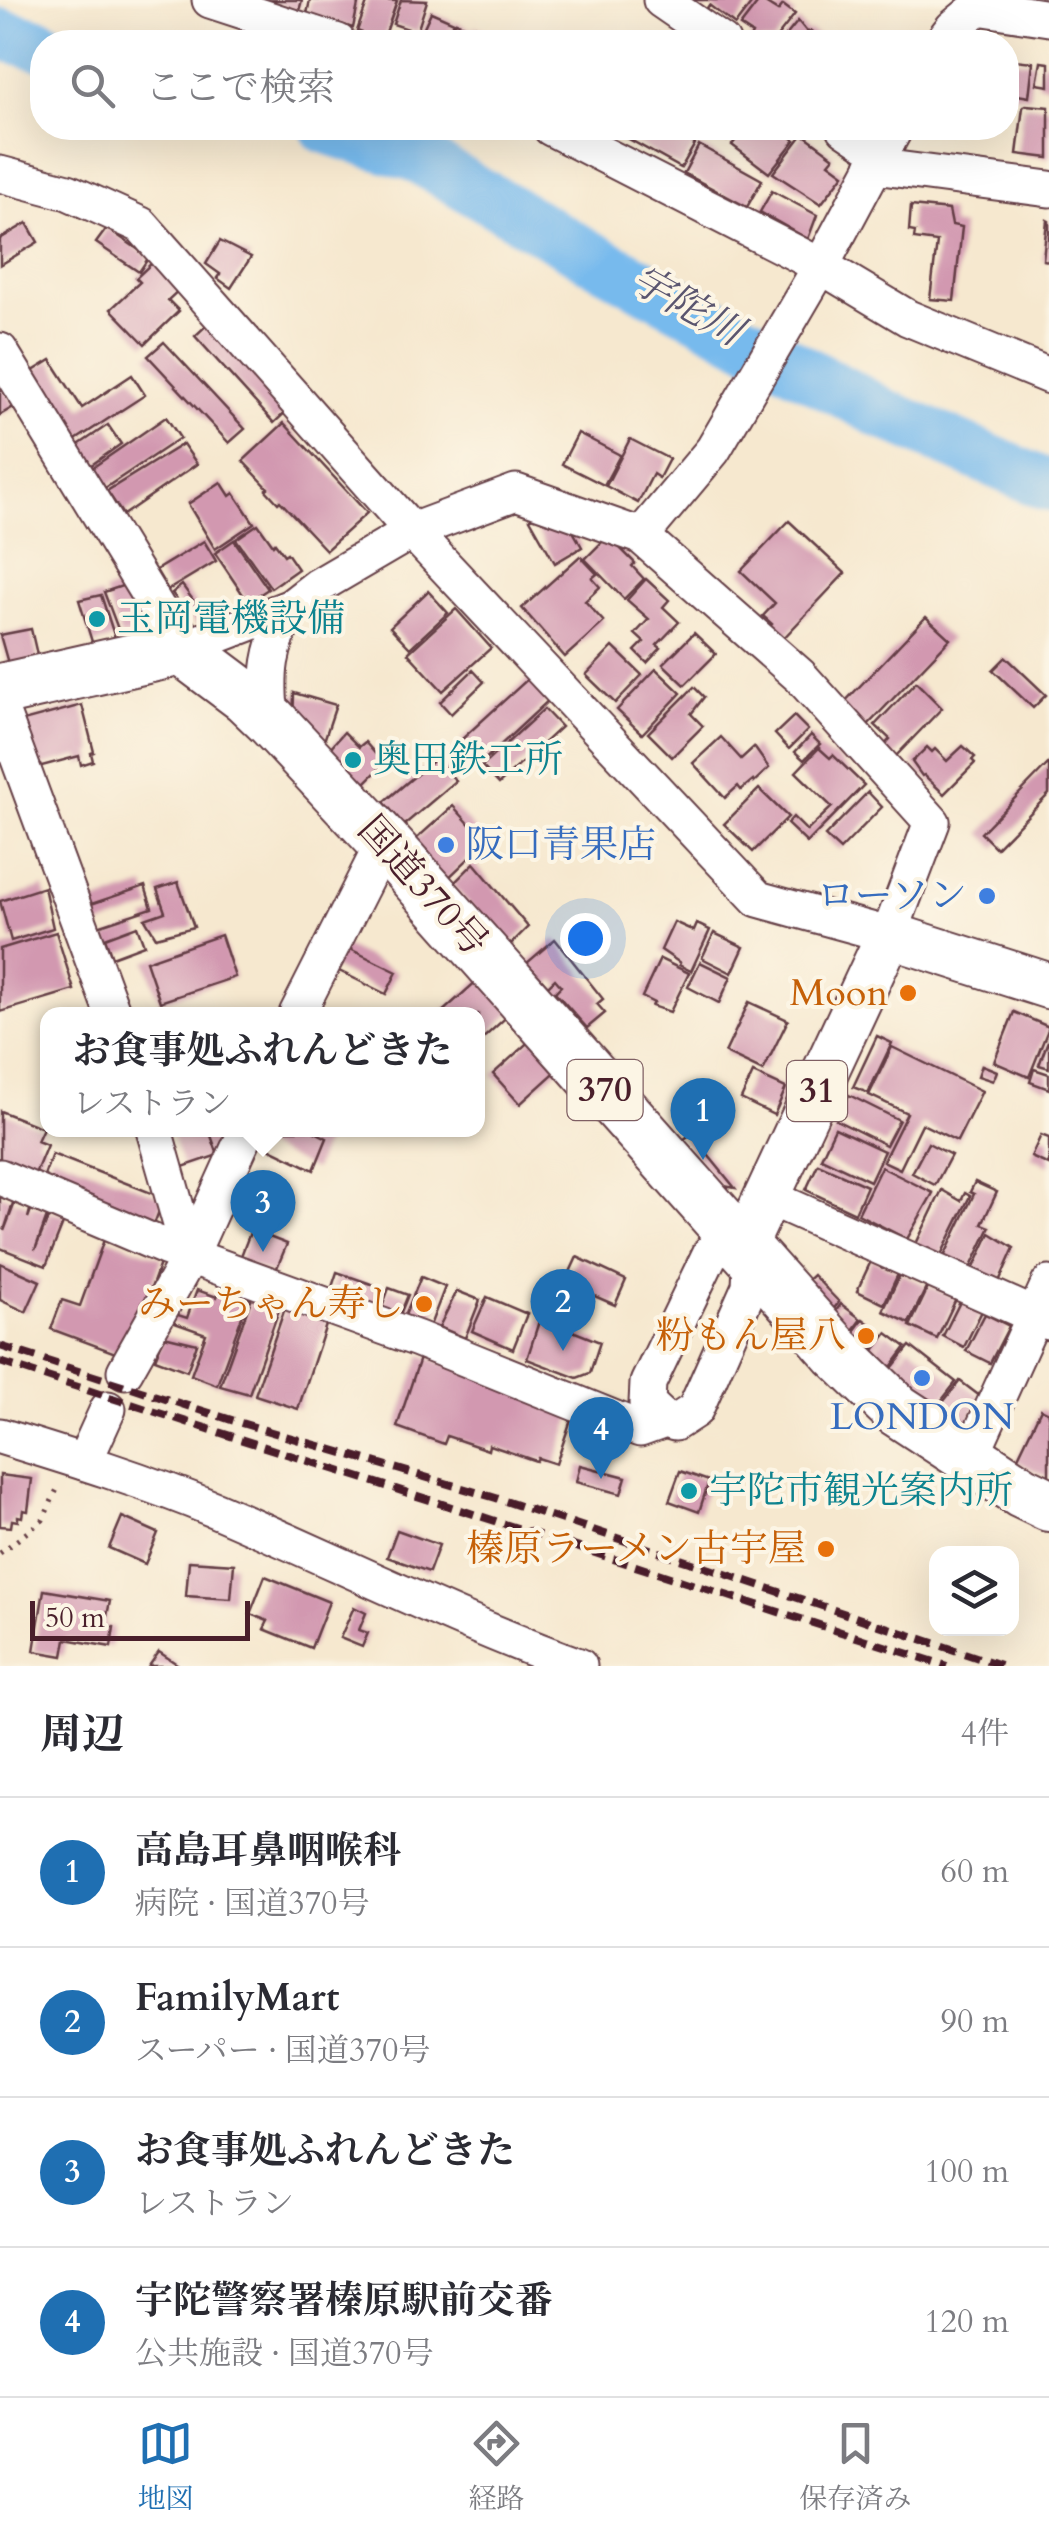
<!DOCTYPE html>
<html lang="ja">
<meta charset="utf-8">
<style>
:root{--surface:#fff;--page:#f2f2f3;--text:#2b2b33;--muted:#7c7c81;--line:#e1e1e2;--accent:#1f6fb2}
body{margin:0;font-family:Cardo,"Noto Serif JP",serif;background:var(--page);color:var(--text)}
.controls{position:absolute;right:30px;bottom:30px;display:grid;overflow:hidden;border-radius:20px;box-shadow:0 10px 40px #0002}
.controls button{width:90px;height:90px;display:grid;place-items:center;padding:0;border:0;border-bottom:2px solid var(--line);background:var(--surface);color:var(--text);font:50px sans-serif}
.scale{position:absolute;left:30px;bottom:25px;width:220px;box-sizing:border-box;padding-left:10px;border:5px solid #4a1f2b;border-top:0;font-size:28px;line-height:35px;white-space:nowrap;color:#4a1f2b;-webkit-text-stroke:8px #fcf5e5;paint-order:stroke}
.you{position:absolute;left:585px;top:938px;width:35px;height:35px;margin:-25px;border:8px solid #fff;border-radius:50%;background:#1a73e8;box-shadow:0 0 0 15px #1a73e833}
.badge{display:grid;place-items:center;width:65px;height:65px;border-radius:50%;background:var(--accent);color:#fff;font-size:32px;font-weight:700}
.pin{position:absolute;translate:-50% -82px;filter:drop-shadow(0 2px 5px #0008)}
.pin::after{content:'';position:absolute;top:52px;width:35px;height:30px;background:inherit;clip-path:polygon(0 0,100% 0,50% 100%)}
.popup{position:absolute;left:40px;top:1007px;width:445px;height:130px;box-sizing:border-box;display:grid;place-content:center;border-radius:20px;background:var(--surface);filter:drop-shadow(0 2px 8px #0005);font-size:32px;white-space:nowrap;color:var(--muted)}
.popup b{font-size:38px;color:var(--text)}
.popup::after{content:'';position:absolute;left:50%;top:100%;margin-left:-20px;border:20px solid transparent;border-top-color:var(--surface)}
.list{margin:0;padding:0;list-style:none}
h2{display:flex;justify-content:space-between;align-items:center;height:130px;margin:0;padding:0 40px;font-size:42px}
h2 small{font-size:32px;font-weight:400;color:var(--muted)}
.list li{display:grid;grid-template-columns:65px 1fr auto;gap:30px;align-items:center;box-sizing:border-box;height:150px;padding:0 40px;border-top:2px solid var(--line)}
.list b{display:block;font-size:38px;white-space:nowrap}
.list p{margin:0;font-size:32px;white-space:nowrap;color:var(--muted)}
.list em{font-size:32px;font-style:normal;color:var(--muted)}
.icon{flex:none;width:55px;height:55px;fill:none;stroke:currentColor;stroke-width:2;stroke-linecap:round;stroke-linejoin:round}
.map{position:relative;flex:none;width:1049px;height:1666px;overflow:hidden}
.search{position:absolute;background:var(--surface);box-shadow:0 10px 40px #0002;left:30px;right:30px;top:30px;height:110px;display:flex;align-items:center;gap:25px;box-sizing:border-box;padding:0 35px;border-radius:40px;color:var(--muted);font-size:38px}
.sheet{height:730px;background:var(--surface)}
nav{display:flex;justify-content:space-around;align-items:center;box-sizing:border-box;height:140px;border-top:2px solid var(--line);background:var(--surface);font-size:28px;color:var(--muted)}
nav a{display:grid;justify-items:center;gap:5px}
nav .on{color:var(--accent)}
.map>svg:first-child{display:block}
.lines{fill:none;stroke-linecap:round;stroke-linejoin:round}
.river{stroke:#77baed;stroke-width:52}
.building{fill:#d298b0}
.minor-casing{stroke:#643d44;stroke-width:39}
.major-casing{stroke:#643d44;stroke-width:49}
.highway-casing{stroke:#643d44;stroke-width:56}
.path{stroke:#643d44;stroke-width:5;stroke-dasharray:2.5 8;stroke-linecap:butt}
.minor{stroke:#fff;stroke-width:35}
.major{stroke:#fff;stroke-width:45}
.highway{stroke:#fff;stroke-width:52}
.rail{stroke:#4a1f2b;stroke-width:8;stroke-dasharray:15 8;stroke-linecap:butt}
.culture-dot{fill:#0f9aa8;stroke:#fcf5e5;stroke-width:4}
.shop-dot{fill:#3f7fe0;stroke:#fcf5e5;stroke-width:4}
.food-dot{fill:#e8710a;stroke:#fcf5e5;stroke-width:4}
.labels{text-anchor:middle;dominant-baseline:central;stroke-width:8;stroke-linejoin:round;paint-order:stroke}
.shield{fill:#fcf5e5;stroke:#7f5f63;stroke-width:2.5}
.shield-label{font-size:35px;font-weight:bold;fill:#4a1f2b}
.culture-label{font-size:38px;fill:#0d838f;stroke:#fcf5e5;text-anchor:start}
.shop-label{font-size:38px;fill:#366cbe;stroke:#fcf5e5;text-anchor:start}
.street-label{font-size:38px;fill:#4a1f2b;stroke:#fcf5e5}
.food-label{font-size:38px;fill:#c56008;stroke:#fcf5e5;text-anchor:end}
.water-label{font-size:40px;font-style:italic;fill:#5a556f;stroke:#fcf5e5}
</style>
<div class="map">
<svg width="1049" height="1666" viewBox="0 0 1049 1666">
<rect width="100%" height="100%" fill="#fcf5e5"/>
<filter id="ink" filterUnits="userSpaceOnUse"><feTurbulence type="fractalNoise" baseFrequency=".01" numOctaves="2"/><feDisplacementMap in="SourceGraphic" scale="20" xChannelSelector="R" yChannelSelector="G"/><feConvolveMatrix kernelMatrix="1 2 1 2 8 2 1 2 1" color-interpolation-filters="sRGB"/></filter>
<filter id="wash" filterUnits="userSpaceOnUse"><feTurbulence type="fractalNoise" baseFrequency=".0048" numOctaves="4" result="noise"/><feDisplacementMap in="SourceGraphic" scale="40" xChannelSelector="R" yChannelSelector="G"/><feGaussianBlur stdDeviation="2.25" result="paint"/><feColorMatrix in="noise" values="0 0 0 0 0 0 0 0 0 0 0 0 0 0 0 0 0 1.4 0 .05"/><feComposite in="paint" operator="in"/></filter>
<g filter="url(#wash)">
<rect width="100%" height="100%" fill="#f6e8cf"/>
<g class="lines">
<g class="river">
<polyline points="0,34 42,45"/>
<polyline points="326,128 415,156 588,255 882,413 1049,486"/>
</g>
</g>
<g id="blocks">
<g class="building">
<polygon points="266,0 302,0 299,11"/>
<polygon points="310,0 359,0 353,28 307,14"/>
<polygon points="368,0 397,1 383,41 357,31"/>
<polygon points="401,0 427,1 417,32 393,24"/>
<polygon points="691,0 754,0 735,25 709,5 705,11"/>
<polygon points="760,0 778,11 783,5 795,14 773,42 756,42 750,38 752,34 740,26"/>
<polygon points="431,12 454,22 444,42 417,42"/>
<polygon points="798,21 807,32 811,31 827,42 781,42"/>
<polygon points="456,22 473,30 475,26 510,42 446,42"/>
<polygon points="1006,59 1033,62 1029,97 1006,93"/>
<polygon points="1041,62 1049,63 1049,86 1037,84"/>
<polygon points="1026,105 1049,107 1049,158 1017,154 1023,107"/>
<polygon points="609,128 666,128 695,144 681,168"/>
<polygon points="708,128 740,128 727,141"/>
<polygon points="745,128 778,128 795,140 769,173 732,145"/>
<polygon points="803,134 834,157 829,163 844,174 821,204 773,173"/>
<polygon points="699,145 762,180 747,207 684,173"/>
<polygon points="772,191 817,215 808,239 760,212"/>
<polygon points="911,206 949,210 952,225 962,227 954,301 930,299 937,242 914,239 915,232 909,231"/>
<polygon points="1047,220 1049,221 1049,261 1043,260"/>
<polygon points="27,223 38,242 0,265 0,239"/>
<polygon points="107,228 149,257 139,272 96,243"/>
<polygon points="220,241 251,257 231,288 217,278 220,274 206,264"/>
<polygon points="155,260 181,288 168,300 179,311 145,344 111,309 140,282 136,278"/>
<polygon points="210,322 289,409 274,423 195,336"/>
<polygon points="164,342 245,429 229,443 148,356"/>
<polygon points="51,360 82,408 132,375 145,395 74,441 30,373"/>
<polygon points="0,383 15,406 0,415"/>
<polygon points="166,417 180,438 105,488 92,468"/>
<polygon points="284,423 367,513 326,550 280,501 278,503 266,490 268,488 243,461"/>
<polygon points="108,425 121,444 90,466 77,446"/>
<polygon points="578,433 620,455 604,485 562,464"/>
<polygon points="630,439 669,459 659,478 653,474 638,503 606,486"/>
<polygon points="183,444 197,464 123,515 107,491"/>
<polygon points="221,482 230,496 234,493 254,523 215,549 188,504"/>
<polygon points="547,509 562,512 582,547 555,563 530,519"/>
<polygon points="789,521 845,573 778,644 765,631 772,624 763,616 775,603 741,571"/>
<polygon points="258,524 273,545 275,543 284,555 287,553 298,569 271,588 236,539"/>
<polygon points="608,536 635,563 632,566 644,579 624,599 585,559"/>
<polygon points="234,540 268,589 248,602 215,553"/>
<polygon points="204,541 216,561 168,590 156,570"/>
<polygon points="580,556 597,574 592,578 600,587 585,601 604,622 565,657 522,608"/>
<polygon points="646,579 669,600 663,607 679,622 657,645 661,648 647,663 635,651 644,642 635,634 649,619 627,600"/>
<polygon points="128,584 152,628 121,637 104,592"/>
<polygon points="182,585 209,622 199,629 172,593"/>
<polygon points="428,591 448,613 410,648 390,627"/>
<polygon points="101,595 115,638 93,645 79,600"/>
<polygon points="456,609 491,648 443,691 408,653"/>
<polygon points="926,617 950,639 863,730 839,708"/>
<polygon points="31,629 38,659 9,667 0,635"/>
<polygon points="694,633 716,654 685,685 663,664"/>
<polygon points="613,647 642,675 615,703 586,675"/>
<polygon points="1006,657 1046,695 1033,708 993,670"/>
<polygon points="656,669 681,693 642,734 617,710"/>
<polygon points="473,670 484,682 451,714 440,702"/>
<polygon points="531,676 551,698 479,765 461,740"/>
<polygon points="916,682 942,708 893,759 882,748 890,739 875,725"/>
<polygon points="694,687 704,697 691,714 703,726 672,757 648,733"/>
<polygon points="294,693 336,705 319,756 293,729"/>
<polygon points="82,705 94,752 91,753 93,761 81,765 79,756 38,767 23,721"/>
<polygon points="544,709 561,727 499,784 482,766"/>
<polygon points="794,716 808,730 789,749 775,734"/>
<polygon points="344,732 359,747 365,742 384,764 356,792 322,757"/>
<polygon points="811,735 820,744 804,760 795,752"/>
<polygon points="721,737 741,759 754,747 769,768 754,782 753,780 741,790 738,786 725,798 693,763"/>
<polygon points="963,746 975,757 972,760 975,763 944,794 924,775 922,776 912,762 927,747 932,752 935,749 947,761"/>
<polygon points="819,748 830,758 833,755 864,785 807,843 787,824 793,817 807,831 832,807 796,772"/>
<polygon points="436,758 456,781 404,825 384,802"/>
<polygon points="1049,763 1049,794 996,848 981,833"/>
<polygon points="759,789 788,817 753,852 724,824"/>
<polygon points="868,792 882,807 840,850 825,836"/>
<polygon points="453,806 486,842 440,886 406,848"/>
<polygon points="474,863 528,927 508,947 452,885"/>
<polygon points="178,882 194,927 156,937 145,919 165,912 157,889"/>
<polygon points="145,886 152,908 92,928 85,906"/>
<polygon points="44,887 53,928 11,941 0,901"/>
<polygon points="674,922 694,931 697,924 710,930 691,971 679,965 680,963 661,950"/>
<polygon points="137,926 144,945 112,957 105,938"/>
<polygon points="56,932 74,990 0,1012 0,949"/>
<polygon points="714,933 744,947 732,973 702,958"/>
<polygon points="221,935 235,977 160,1002 146,961"/>
<polygon points="555,939 603,999 597,1004 605,1013 587,1028 555,992 561,986 555,979 548,986 527,963"/>
<polygon points="342,945 397,972 386,994 331,967"/>
<polygon points="660,959 689,973 670,1012 652,1006 654,1003 642,997"/>
<polygon points="700,962 731,977 719,1003 688,987"/>
<polygon points="480,978 512,1012 478,1043 478,1014 440,1014"/>
<polygon points="749,1002 788,1020 763,1071 725,1053"/>
<polygon points="1014,1012 1049,1027 1029,1077 994,1062"/>
<polygon points="535,1036 562,1066 520,1104 493,1074"/>
<polygon points="877,1036 892,1043 868,1093 853,1087"/>
<polygon points="1049,1038 1049,1068 1039,1065"/>
<polygon points="892,1047 982,1091 957,1141 922,1124 900,1169 883,1161 907,1113 869,1095"/>
<polygon points="982,1065 997,1071 993,1081 978,1076"/>
<polygon points="1034,1069 1049,1074 1049,1089 1030,1082"/>
<polygon points="753,1073 786,1088 774,1115 741,1099"/>
<polygon points="849,1095 899,1120 886,1145 836,1120"/>
<polygon points="0,1111 43,1128 37,1141 47,1145 30,1186 0,1173"/>
<polygon points="835,1128 884,1151 870,1181 821,1158"/>
<polygon points="170,1130 209,1130 218,1155 183,1167"/>
<polygon points="264,1130 311,1130 327,1138 314,1170 258,1143"/>
<polygon points="691,1134 735,1188 719,1185 683,1140"/>
<polygon points="1041,1135 1049,1138 1049,1165 1031,1157"/>
<polygon points="928,1143 951,1155 935,1185 912,1173"/>
<polygon points="52,1154 164,1198 153,1227 41,1184"/>
<polygon points="818,1164 867,1186 855,1213 806,1190"/>
<polygon points="881,1167 933,1193 907,1239 858,1214"/>
<polygon points="975,1182 997,1192 982,1224 990,1227 969,1271 943,1259 974,1194 970,1192"/>
<polygon points="942,1190 961,1201 965,1193 970,1196 940,1257 915,1246"/>
<polygon points="0,1194 14,1200 4,1231 16,1200 31,1206 28,1218 33,1205 49,1211 35,1250 51,1211 66,1216 46,1266 0,1248"/>
<polygon points="251,1230 287,1244 274,1275 239,1261"/>
<polygon points="990,1233 1014,1248 998,1284 972,1272"/>
<polygon points="105,1237 162,1258 126,1357 51,1329 62,1300 80,1306"/>
<polygon points="577,1257 626,1280 615,1305 565,1283"/>
<polygon points="872,1259 899,1272 884,1304 857,1291"/>
<polygon points="0,1263 40,1281 26,1312 0,1300"/>
<polygon points="337,1272 383,1288 376,1309 330,1293"/>
<polygon points="901,1273 927,1286 909,1323 883,1311"/>
<polygon points="813,1275 839,1302 828,1316 801,1286"/>
<polygon points="421,1277 445,1287 428,1331 403,1320"/>
<polygon points="223,1282 251,1292 217,1385 191,1375 206,1334 169,1321 172,1313 187,1318 197,1290 217,1297"/>
<polygon points="929,1286 956,1299 937,1339 910,1326"/>
<polygon points="389,1288 408,1295 399,1317 381,1310"/>
<polygon points="457,1291 480,1300 465,1338 439,1327"/>
<polygon points="253,1294 281,1304 249,1394 220,1386"/>
<polygon points="487,1297 527,1314 513,1349 472,1331"/>
<polygon points="961,1300 982,1311 964,1347 943,1336"/>
<polygon points="841,1304 861,1319 850,1334 830,1319"/>
<polygon points="286,1305 328,1319 298,1409 255,1395"/>
<polygon points="985,1314 1009,1326 990,1363 966,1351"/>
<polygon points="540,1318 600,1342 590,1373 577,1378 527,1359"/>
<polygon points="863,1319 884,1335 870,1353 849,1338"/>
<polygon points="887,1333 906,1347 888,1371 869,1357"/>
<polygon points="164,1336 197,1344 187,1371 155,1359"/>
<polygon points="910,1346 956,1382 934,1410 888,1373"/>
<polygon points="421,1355 575,1408 556,1464 538,1458 536,1461 489,1445 488,1450 447,1436 444,1444 397,1427"/>
<polygon points="960,1381 981,1397 967,1427 936,1411"/>
<polygon points="1041,1409 1049,1413 1049,1477 1016,1461"/>
<polygon points="580,1465 626,1477 621,1494 576,1482"/>
<polygon points="680,1471 709,1481 699,1512 669,1501"/>
<polygon points="0,1475 32,1479 28,1511 23,1510 22,1517 18,1516 18,1521 12,1520 11,1527 0,1526"/>
<polygon points="122,1517 158,1533 145,1564 109,1548"/>
<polygon points="397,1530 439,1545 429,1572 387,1557"/>
<polygon points="189,1561 234,1564 231,1599 186,1596"/>
<polygon points="265,1576 329,1602 311,1648 264,1629 268,1621 250,1614"/>
<polygon points="44,1590 110,1601 105,1626 114,1627 111,1647 66,1639 63,1656 34,1651"/>
<polygon points="354,1607 366,1613 359,1630 368,1633 362,1647 340,1638"/>
<polygon points="159,1652 180,1666 149,1666"/>
</g>
</g>
</g>
<g filter="url(#ink)">
<use href="#blocks" fill-opacity="0" stroke="#643d44" stroke-width="2.5"/>
<g class="lines">
<g class="minor-casing">
<g id="minor">
<polyline points="210,0 338,42"/>
<polyline points="661,0 722,42"/>
<polyline points="978,7 1049,18"/>
<polyline points="942,42 953,28 987,0"/>
<polyline points="551,128 821,266 908,318 1049,376"/>
<polyline points="845,128 882,153"/>
<polyline points="874,166 1049,189"/>
<polyline points="0,174 68,192 141,225 412,531 758,899 889,935 932,822 800,676 641,536 516,492 412,531 318,586 291,607 182,649 0,351"/>
<polyline points="641,536 713,450 821,266 895,128"/>
<polyline points="0,708 113,1014"/>
<path d="M271,721C266,673 268,649 291,607"/>
<polyline points="297,1014 384,842"/>
<polyline points="154,1130 190,1256"/>
<polyline points="0,1177 165,1247 418,1339 640,1429 665,1420 675,1423 695,1410 750,1286 751,1264 744,1246 725,1246 711,1252 648,1383 647,1403 665,1420"/>
<polyline points="768,1197 1049,1322"/>
<polyline points="125,1371 190,1256 247,1130"/>
<path d="M0,1436C72,1458 146,1481 216,1510C337,1562 455,1621 579,1666"/>
<polyline points="970,1458 1049,1284"/>
<polyline points="84,1462 108,1409"/>
</g>
</g>
<g class="major-casing">
<polyline id="major" points="744,1246 889,935 1049,986"/>
</g>
<g class="highway-casing">
<polyline id="highway" points="0,690 182,649 246,697 271,721 384,842 837,1352 897,1410 1022,1492 1049,1505"/>
</g>
<polyline class="path" points="0,1553 43,1520 58,1487"/>
<use href="#minor" class="minor"/>
<use href="#major" class="major"/>
<use href="#highway" class="highway"/>
<g class="rail">
<polyline points="0,1346 241,1423 496,1498 1003,1666"/>
<polyline points="0,1362 947,1666"/>
</g>
</g>
</g>
<g class="culture-dot">
<circle cx="97" cy="619" r="10"/>
<circle cx="353" cy="760" r="10"/>
<circle cx="689" cy="1491" r="10"/>
</g>
<g class="shop-dot">
<circle cx="446" cy="845" r="10"/>
<circle cx="987" cy="896" r="10"/>
<circle cx="922" cy="1378" r="10"/>
</g>
<g class="food-dot">
<circle cx="908" cy="993" r="10"/>
<circle cx="424" cy="1304" r="10"/>
<circle cx="866" cy="1336" r="10"/>
<circle cx="826" cy="1549" r="10"/>
</g>
<g class="labels">
<g class="shield">
<rect x="567.5" y="1060" width="75" height="60" rx="8"/>
<rect x="787" y="1061" width="60" height="60" rx="8"/>
</g>
<g class="shield-label">
<text x="605" y="1090">370</text>
<text x="817" y="1091">31</text>
</g>
<g class="culture-label">
<text x="117" y="619">玉岡電機設備</text>
<text x="373" y="760">奥田鉄工所</text>
<text x="709" y="1491">宇陀市観光案内所</text>
</g>
<g class="shop-label">
<text x="466" y="845">阪口青果店</text>
<text x="967" y="896" text-anchor="end">ローソン</text>
<text x="922" y="1417" text-anchor="middle">LONDON</text>
</g>
<g class="street-label">
<text transform="translate(423 886) rotate(48)">国道370号</text>
</g>
<g class="food-label">
<text x="888" y="993">Moon</text>
<text x="404" y="1304">みーちゃん寿し</text>
<text x="846" y="1336">粉もん屋八</text>
<text x="806" y="1549">榛原ラーメン古宇屋</text>
</g>
<g class="water-label">
<text transform="translate(687 306) rotate(29)">宇陀川</text>
</g>
</g>
</svg>
<div class="controls">
<button><svg class="icon" aria-label="layers" viewBox="0 0 24 24"><path d="M12 4l9 5-9 5-9-5zM3 14l9 5 9-5"/></svg></button>
</div>
<div class="scale">50 m</div>
<div class="you"></div>
<div class="pin badge" style="left:703px;top:1160px">1</div>
<div class="pin badge" style="left:563px;top:1351px">2</div>
<div class="pin badge" style="left:263px;top:1252px">3</div>
<div class="popup"><b>お食事処ふれんどきた</b>レストラン</div>
<div class="pin badge" style="left:601px;top:1479px">4</div>
<div class="search"><svg class="icon" aria-label="search" viewBox="0 0 24 24"><circle cx="10" cy="10" r="6"/><path d="M15 15l6 6"/></svg>ここで検索</div>
</div>
<section class="sheet">
<h2>周辺<small>4件</small></h2>
<ul class="list">
<li><span class="badge">1</span><div><b>高島耳鼻咽喉科</b><p>病院 · 国道370号</p></div><em>60 m</em></li>
<li><span class="badge">2</span><div><b>FamilyMart</b><p>スーパー · 国道370号</p></div><em>90 m</em></li>
<li><span class="badge">3</span><div><b>お食事処ふれんどきた</b><p>レストラン</p></div><em>100 m</em></li>
<li><span class="badge">4</span><div><b>宇陀警察署榛原駅前交番</b><p>公共施設 · 国道370号</p></div><em>120 m</em></li>
</ul>
</section>
<nav>
<a class="on"><svg class="icon" aria-label="map" viewBox="0 0 24 24"><path d="M3 6l6-2 6 2 6-2v14l-6 2-6-2-6 2zM9 4v14M15 6v14"/></svg>地図</a>
<a><svg class="icon" aria-label="directions" viewBox="0 0 24 24"><path d="M12 3l9 9-9 9-9-9zM9 14v-3h6M13 9l2 2-2 2"/></svg>経路</a>
<a><svg class="icon" aria-label="saved" viewBox="0 0 24 24"><path d="M7 4h10v16l-5-4-5 4z"/></svg>保存済み</a>
</nav>
